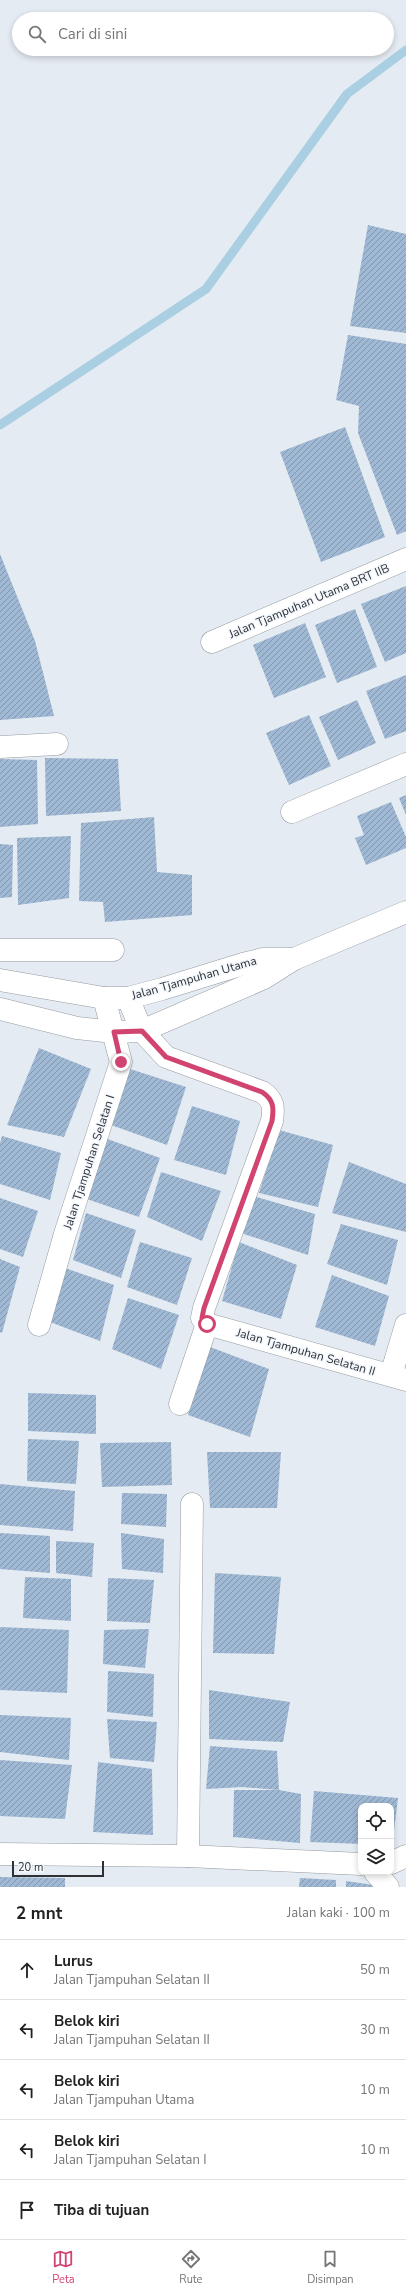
<!DOCTYPE html>
<html lang="id">
<meta charset="utf-8">
<style>
:root{--surface:#fff;--page:#f6f6f6;--text:#222;--muted:#767676;--line:#e0e0e0;--accent:#d24470}
body{margin:0;font-family:"Nunito Sans",sans-serif;background:var(--page);color:var(--text)}
.controls{position:absolute;right:12px;bottom:12px;display:grid;overflow:hidden;border-radius:8px;box-shadow:0 2px 6px #0003}
.controls button{width:36px;height:36px;display:grid;place-items:center;padding:0;border:0;border-bottom:1px solid var(--line);background:var(--surface);color:var(--text);font:20px sans-serif}
.scale{position:absolute;left:12px;bottom:10px;width:92px;box-sizing:border-box;padding-left:4px;border:2px solid #2e3033;border-top:0;font-size:11px;line-height:14px;white-space:nowrap;color:#2e3033;-webkit-text-stroke:3px #f3f8fe;paint-order:stroke}
.stop{position:absolute;width:12px;height:12px;margin:-9px;border:3px solid #d24470;border-radius:50%;background:#fff}
.stop.end{background:#d24470;border-color:#fff;box-shadow:0 1px 4px #0008}
.list{margin:0;padding:0;list-style:none}
h2{display:flex;justify-content:space-between;align-items:center;height:52px;margin:0;padding:0 16px;font-size:17px}
h2 small{font-size:13px;font-weight:400;color:var(--muted)}
.list li{display:grid;grid-template-columns:26px 1fr auto;gap:12px;align-items:center;box-sizing:border-box;height:60px;padding:0 16px;border-top:1px solid var(--line)}
.list b{display:block;font-size:15px;white-space:nowrap}
.list p{margin:0;font-size:13px;white-space:nowrap;color:var(--muted)}
.list em{font-size:13px;font-style:normal;color:var(--muted)}
.icon{flex:none;width:22px;height:22px;fill:none;stroke:currentColor;stroke-width:2;stroke-linecap:round;stroke-linejoin:round}
.map{position:relative;flex:none;width:406px;height:1887px;overflow:hidden}
.search{position:absolute;background:var(--surface);box-shadow:0 2px 6px #0003;left:12px;right:12px;top:12px;height:44px;display:flex;align-items:center;gap:10px;box-sizing:border-box;padding:0 14px;border-radius:22px;color:var(--muted);font-size:15px}
.sheet{height:352px;background:var(--surface)}
nav{display:flex;justify-content:space-around;align-items:center;box-sizing:border-box;height:56px;border-top:1px solid var(--line);background:var(--surface);font-size:11px;color:var(--muted)}
nav a{display:grid;justify-items:center;gap:2px}
nav .on{color:var(--accent)}
.map>svg:first-child{display:block}
.lines{fill:none;stroke-linecap:round;stroke-linejoin:round}
.stream{stroke:#aacfe2;stroke-width:9}
.building{fill:url(#building-hatch)}
.minor-casing{stroke:#959ba1;stroke-width:23}
.minor{stroke:#fff;stroke-width:22}
.route{stroke:#d24470;stroke-width:5}
.labels{text-anchor:middle;dominant-baseline:central;stroke-width:3;stroke-linejoin:round;paint-order:stroke}
.street-label{font-size:12px;fill:#2e3033;stroke:#f3f8fe}
</style>
<div class="map">
<svg width="406" height="1887" viewBox="0 0 406 1887">
<defs>
<pattern id="building-hatch" width="6" height="6" patternUnits="userSpaceOnUse"><rect width="6" height="6" fill="#9fb8d4"/><path d="M-1 1l2-2M0 6l6-6M5 7l2-2" fill="none" stroke="#8296ad"/></pattern>
</defs>
<rect width="100%" height="100%" fill="#e4ebf2"/>
<g class="lines">
<polyline class="stream" points="0,425 206,289 347,94 406,50"/>
</g>
<g class="building">
<polygon points="368,225 406,234 406,333 350,326"/>
<polygon points="348,335 406,344 406,531 397,535 358,433 359,406 336,400"/>
<polygon points="345,427 385,537 321,562 280,452"/>
<polygon points="0,554 35,641 54,716 0,720"/>
<polygon points="406,586 406,653 385,662 361,604"/>
<polygon points="355,609 377,667 337,683 315,625"/>
<polygon points="305,623 326,677 274,698 253,645"/>
<polygon points="406,675 406,731 385,739 366,691"/>
<polygon points="357,700 376,743 338,760 319,717"/>
<polygon points="309,715 331,766 289,785 266,733"/>
<polygon points="45,758 118,759 121,811 46,816"/>
<polygon points="0,759 37,760 38,824 0,827"/>
<polygon points="406,795 406,815 399,798"/>
<polygon points="391,802 406,837 406,848 366,865 355,838 364,835 357,816"/>
<polygon points="154,817 157,872 192,875 192,915 105,922 103,902 79,901 81,823"/>
<polygon points="71,836 69,898 18,905 17,838"/>
<polygon points="0,844 13,845 12,897 0,898"/>
<polygon points="39,1048 91,1069 64,1137 7,1125"/>
<polygon points="127,1068 186,1087 167,1145 111,1125"/>
<polygon points="192,1106 240,1121 226,1175 174,1160"/>
<polygon points="279,1130 333,1145 318,1207 259,1193"/>
<polygon points="2,1136 61,1153 50,1200 0,1184 0,1143"/>
<polygon points="102,1137 160,1158 139,1217 84,1198"/>
<polygon points="349,1162 406,1184 406,1232 332,1213"/>
<polygon points="161,1172 221,1191 202,1241 147,1217"/>
<polygon points="250,1195 315,1214 308,1255 241,1233"/>
<polygon points="0,1198 38,1211 23,1257 0,1249"/>
<polygon points="86,1213 136,1230 121,1278 73,1260"/>
<polygon points="341,1224 398,1240 387,1285 327,1264"/>
<polygon points="140,1242 192,1258 177,1305 127,1287"/>
<polygon points="239,1242 297,1265 281,1319 222,1301"/>
<polygon points="0,1259 20,1267 2,1333 0,1332"/>
<polygon points="65,1268 114,1285 100,1341 50,1322"/>
<polygon points="332,1275 389,1296 375,1346 315,1327"/>
<polygon points="128,1298 179,1315 161,1369 112,1349"/>
<polygon points="210,1347 269,1369 250,1437 188,1415"/>
<polygon points="28,1393 96,1395 96,1434 28,1431"/>
<polygon points="28,1439 79,1441 76,1484 27,1481"/>
<polygon points="171,1442 172,1485 102,1487 100,1443"/>
<polygon points="207,1452 281,1452 277,1508 210,1508"/>
<polygon points="0,1484 75,1491 73,1531 0,1525"/>
<polygon points="122,1493 167,1494 166,1527 121,1524"/>
<polygon points="0,1533 50,1536 50,1573 0,1569"/>
<polygon points="121,1533 164,1539 163,1573 122,1569"/>
<polygon points="56,1541 94,1543 92,1577 56,1573"/>
<polygon points="215,1573 281,1577 274,1654 213,1653"/>
<polygon points="25,1577 71,1579 71,1621 23,1618"/>
<polygon points="108,1578 154,1580 150,1623 107,1621"/>
<polygon points="0,1627 69,1630 67,1693 0,1690"/>
<polygon points="149,1629 145,1668 103,1664 104,1630"/>
<polygon points="108,1671 154,1674 153,1717 107,1712"/>
<polygon points="209,1690 290,1702 283,1742 209,1739"/>
<polygon points="0,1715 71,1718 69,1760 0,1752"/>
<polygon points="107,1719 157,1722 154,1762 110,1758"/>
<polygon points="210,1746 277,1751 279,1790 242,1787 206,1789"/>
<polygon points="0,1760 72,1765 65,1819 0,1816"/>
<polygon points="98,1762 152,1769 153,1835 93,1832"/>
<polygon points="234,1790 279,1790 301,1794 300,1843 233,1837"/>
<polygon points="314,1791 398,1798 392,1846 391,1806 361,1806 361,1844 310,1842"/>
<polygon points="0,1877 65,1878 65,1887 0,1887"/>
<polygon points="300,1878 336,1880 336,1887 299,1887"/>
<polygon points="346,1881 374,1885 377,1887 346,1887"/>
</g>
<g class="lines">
<g class="minor-casing">
<g id="minor">
<polyline points="212,642 406,559"/>
<polyline points="0,747 57,744"/>
<polyline points="292,812 406,764"/>
<polyline points="0,950 113,950"/>
<polyline points="0,980 104,998 128,998 162,989 243,964 263,959 294,959"/>
<path d="M128,998L142,1031L166,1057L262,1092C274,1100 274,1108 272,1121L204,1308L202,1318L207,1324L406,1380"/>
<polyline points="0,1009 77,1028 114,1032 142,1031 264,978 294,959 406,912"/>
<polyline points="39,1325 65,1234 121,1062 104,998"/>
<polyline points="391,1375 406,1325"/>
<polyline points="180,1404 207,1324"/>
<polyline points="0,1854 188,1856 361,1864"/>
<polyline points="188,1856 192,1504"/>
<polyline points="391,1863 406,1856"/>
<polyline points="375,1872 388,1887"/>
</g>
</g>
<use href="#minor" class="minor"/>
</g>
<g class="lines">
<path class="route" d="M121,1062L114,1032L142,1031L166,1057L262,1092C274,1100 274,1108 272,1121L204,1308L202,1318L207,1324"/>
</g>
<g class="labels">
<g class="street-label">
<text transform="translate(309 601) rotate(-23)">Jalan Tjampuhan Utama BRT IIB</text>
<text transform="translate(194 978) rotate(-16)">Jalan Tjampuhan Utama</text>
<text transform="translate(89 1162) rotate(-72)">Jalan Tjampuhan Selatan I</text>
<text transform="translate(306 1352) rotate(16)">Jalan Tjampuhan Selatan II</text>
</g>
</g>
</svg>
<div class="controls">
<button><svg class="icon" aria-label="locate" viewBox="0 0 24 24"><circle cx="12" cy="12" r="6"/><path d="M12 2v4M12 18v4M2 12h4M18 12h4"/></svg></button>
<button><svg class="icon" aria-label="layers" viewBox="0 0 24 24"><path d="M12 4l9 5-9 5-9-5zM3 14l9 5 9-5"/></svg></button>
</div>
<div class="scale">20 m</div>
<div class="stop" style="left:207px;top:1324px"></div>
<div class="stop end" style="left:121px;top:1062px"></div>
<div class="search"><svg class="icon" aria-label="search" viewBox="0 0 24 24"><circle cx="10" cy="10" r="6"/><path d="M15 15l6 6"/></svg>Cari di sini</div>
</div>
<section class="sheet">
<h2>2 mnt<small>Jalan kaki · 100 m</small></h2>
<ul class="list">
<li><svg class="icon" aria-label="ahead" viewBox="0 0 24 24"><path d="M12 20V5M6 11l6-6 6 6"/></svg><div><b>Lurus</b><p>Jalan Tjampuhan Selatan II</p></div><em>50 m</em></li>
<li><svg class="icon" aria-label="left" viewBox="0 0 24 24"><path d="M17 20v-9H6M10 6l-5 5 5 5"/></svg><div><b>Belok kiri</b><p>Jalan Tjampuhan Selatan II</p></div><em>30 m</em></li>
<li><svg class="icon" aria-label="left" viewBox="0 0 24 24"><path d="M17 20v-9H6M10 6l-5 5 5 5"/></svg><div><b>Belok kiri</b><p>Jalan Tjampuhan Utama</p></div><em>10 m</em></li>
<li><svg class="icon" aria-label="left" viewBox="0 0 24 24"><path d="M17 20v-9H6M10 6l-5 5 5 5"/></svg><div><b>Belok kiri</b><p>Jalan Tjampuhan Selatan I</p></div><em>10 m</em></li>
<li><svg class="icon" aria-label="arrive" viewBox="0 0 24 24"><path d="M6 21V4h12l-3 4 3 4H6"/></svg><div><b>Tiba di tujuan</b></div></li>
</ul>
</section>
<nav>
<a class="on"><svg class="icon" aria-label="map" viewBox="0 0 24 24"><path d="M3 6l6-2 6 2 6-2v14l-6 2-6-2-6 2zM9 4v14M15 6v14"/></svg>Peta</a>
<a><svg class="icon" aria-label="directions" viewBox="0 0 24 24"><path d="M12 3l9 9-9 9-9-9zM9 14v-3h6M13 9l2 2-2 2"/></svg>Rute</a>
<a><svg class="icon" aria-label="saved" viewBox="0 0 24 24"><path d="M7 4h10v16l-5-4-5 4z"/></svg>Disimpan</a>
</nav>
